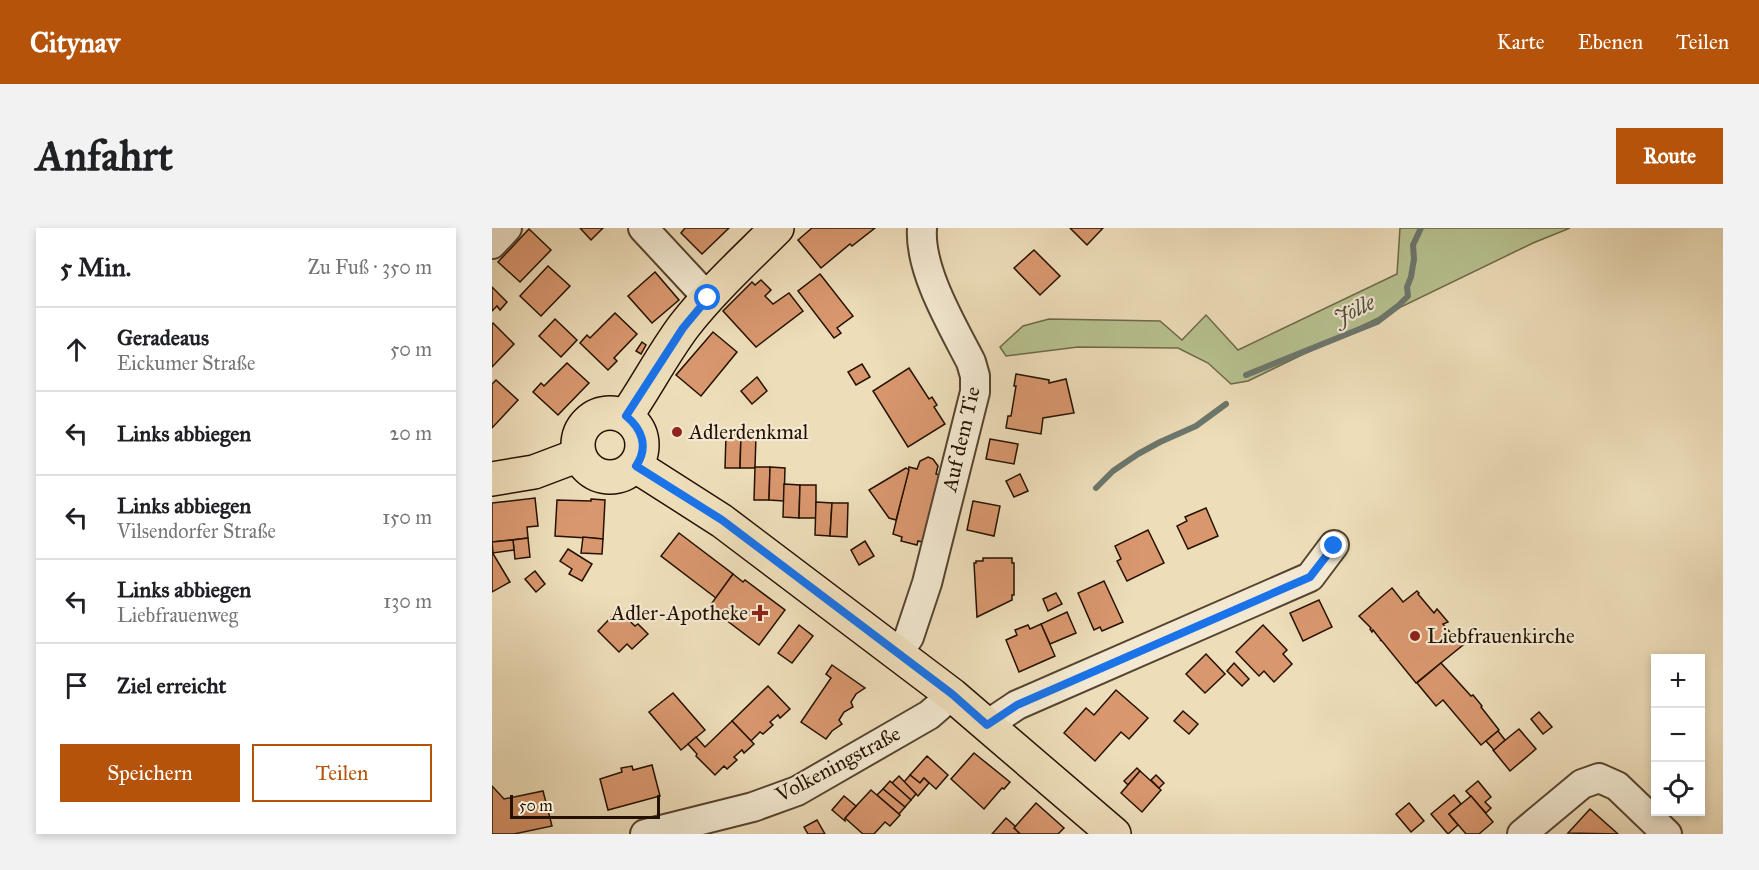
<!DOCTYPE html>
<html lang="de">
<meta charset="utf-8">
<style>
:root{--surface:#fff;--page:#f2f2f2;--text:#202124;--muted:#757577;--line:#e0e0e0;--accent:#b45309}
body{margin:0;font-family:"IM FELL Great Primer",serif;background:var(--page);color:var(--text)}
.controls{position:absolute;right:18px;bottom:18px;display:grid;overflow:hidden;border-radius:0px;box-shadow:0 3px 9px #0003}
.controls button{width:54px;height:54px;display:grid;place-items:center;padding:0;border:0;border-bottom:2px solid var(--line);background:var(--surface);color:var(--text);font:30px sans-serif}
.scale{position:absolute;left:18px;bottom:15px;width:150px;box-sizing:border-box;padding-left:6px;border:3px solid #251100;border-top:0;font-size:16px;line-height:21px;white-space:nowrap;color:#251100;-webkit-text-stroke:4px #f3e9d2;paint-order:stroke}
.stop{position:absolute;width:18px;height:18px;margin:-14px;border:4px solid #1a73e8;border-radius:50%;background:#fff}
.stop.end{background:#1a73e8;border-color:#fff;box-shadow:0 2px 6px #0008}
.list{margin:0;padding:0;list-style:none}
h2{display:flex;justify-content:space-between;align-items:center;height:78px;margin:0;padding:0 24px;font-size:26px}
h2 small{font-size:20px;font-weight:400;color:var(--muted)}
.list li{display:grid;grid-template-columns:39px 1fr auto;gap:18px;align-items:center;box-sizing:border-box;height:84px;padding:0 24px;border-top:2px solid var(--line)}
.list b{display:block;font-size:22px;white-space:nowrap}
.list p{margin:0;font-size:20px;white-space:nowrap;color:var(--muted)}
.list em{font-size:20px;font-style:normal;color:var(--muted)}
.actions{display:flex;gap:12px;padding:18px 24px}
.actions a{flex:1;padding:14px 0;border:2px solid var(--accent);border-radius:0px;text-align:center;font-size:21px;color:var(--accent)}
.actions .main{background:var(--accent);color:#fff}
.icon{flex:none;width:33px;height:33px;fill:none;stroke:currentColor;stroke-width:2;stroke-linecap:round;stroke-linejoin:round}
.map{position:relative;flex:none;width:1231px;height:606px;overflow:hidden;border-radius:0px}
header{display:flex;align-items:center;gap:36px;box-sizing:border-box;height:84px;padding:0 30px;background:var(--accent);color:#fff}
header strong{font-size:28px}
nav{display:flex;gap:33px;margin-inline-start:auto;font-size:21px}
.intro{display:flex;align-items:center;justify-content:space-between;box-sizing:border-box;height:144px;padding:0 36px}
h1{margin:0;font-size:42px}
.button{padding:15px 27px;border-radius:0px;background:var(--accent);color:#fff;font-size:21px;font-weight:700}
main{display:flex;gap:36px;padding:0 36px}
aside{flex:1;background:var(--surface);border-radius:0px;box-shadow:0 3px 9px #0003}
.map>svg:first-child{display:block}
.green{fill:#b7c190;stroke:#6e6948;stroke-width:1.5}
.lines{fill:none;stroke-linecap:round;stroke-linejoin:round}
.stream{stroke:#6b776d;stroke-width:6}
.building{fill:#d9976e;stroke:#251100;stroke-width:1.5}
.minor-casing{stroke:#57442e;stroke-width:32}
.major-casing{stroke:#251100;stroke-width:36}
.minor{stroke:#f3e9d2;stroke-width:28}
.major{stroke:#edddb9;stroke-width:33}
.route{stroke:#1a73e8;stroke-width:8}
.poi-dot{fill:#8f2418;stroke:#f3e9d2;stroke-width:2}
.labels{text-anchor:middle;dominant-baseline:central;stroke-width:4.5;stroke-linejoin:round;paint-order:stroke}
.poi-label{font-size:21px;fill:#251100;stroke:#f3e9d2;text-anchor:start}
.street-label{font-size:21px;fill:#251100;stroke:#f3e9d2}
.water-label{font-size:22px;font-style:italic;fill:#4e4c3f;stroke:#f3e9d2}
</style>
<header>
<strong>Citynav</strong>
<nav><a>Karte</a><a>Ebenen</a><a>Teilen</a></nav>
</header>
<div class="intro"><h1>Anfahrt</h1><a class="button">Route</a></div>
<main>
<aside>
<h2>5 Min.<small>Zu Fuß · 350 m</small></h2>
<ul class="list">
<li><svg class="icon" aria-label="ahead" viewBox="0 0 24 24"><path d="M12 20V5M6 11l6-6 6 6"/></svg><div><b>Geradeaus</b><p>Eickumer Straße</p></div><em>50 m</em></li>
<li><svg class="icon" aria-label="left" viewBox="0 0 24 24"><path d="M17 20v-9H6M10 6l-5 5 5 5"/></svg><div><b>Links abbiegen</b></div><em>20 m</em></li>
<li><svg class="icon" aria-label="left" viewBox="0 0 24 24"><path d="M17 20v-9H6M10 6l-5 5 5 5"/></svg><div><b>Links abbiegen</b><p>Vilsendorfer Straße</p></div><em>150 m</em></li>
<li><svg class="icon" aria-label="left" viewBox="0 0 24 24"><path d="M17 20v-9H6M10 6l-5 5 5 5"/></svg><div><b>Links abbiegen</b><p>Liebfrauenweg</p></div><em>130 m</em></li>
<li><svg class="icon" aria-label="arrive" viewBox="0 0 24 24"><path d="M6 21V4h12l-3 4 3 4H6"/></svg><div><b>Ziel erreicht</b></div></li>
</ul>
<div class="actions"><a class="main">Speichern</a><a>Teilen</a></div>
</aside>
<div class="map">
<svg width="1231" height="606" viewBox="0 0 1231 606">
<rect width="100%" height="100%" fill="#edddb9"/>
<filter id="stains"><feTurbulence type="fractalNoise" baseFrequency=".00333" numOctaves="4"/><feColorMatrix values="0 0 0 0 .2 0 0 0 0 .09 0 0 0 0 .02 0 0 0 .5 -.17"/></filter>
<radialGradient id="worn" r=".72"><stop offset=".6" stop-color="#630" stop-opacity="0"/><stop offset="1" stop-color="#630" stop-opacity=".3"/></radialGradient>
<polygon class="green" points="908,0 1078,0 1041,15 756,153 739,156 716,135 686,120 586,119 514,128 508,119 531,98 557,91 668,93 690,112 714,87 746,122 905,46"/>
<g class="lines">
<g class="stream">
<polyline points="754,147 885,94 906,78 916,68 915,59 919,49 922,31 921,17 929,0"/>
<polyline points="604,260 621,243 646,226 668,214 704,198 734,176"/>
</g>
</g>
<g class="building">
<polygon points="88,0 111,0 99,12"/>
<polygon points="193,0 237,0 210,26 189,5"/>
<polygon points="320,0 383,0 360,18 358,16 329,40 306,12"/>
<polygon points="578,0 611,0 595,17"/>
<polygon points="37,1 59,22 28,54 6,34"/>
<polygon points="542,22 568,48 548,67 522,40"/>
<polygon points="56,38 78,58 49,88 28,68"/>
<polygon points="163,44 187,72 160,95 136,68"/>
<polygon points="328,46 361,88 345,100 349,105 342,110 306,63"/>
<polygon points="269,52 279,62 273,68 281,76 297,65 311,83 264,119 231,83 260,54 263,57"/>
<polygon points="0,59 15,74 8,82 5,78 0,83"/>
<polygon points="123,85 145,106 122,130 125,133 116,142 88,115 95,107 98,110"/>
<polygon points="63,91 85,112 69,129 47,108"/>
<polygon points="1,95 22,116 0,139 0,96"/>
<polygon points="221,104 245,124 209,168 184,147"/>
<polygon points="150,114 154,117 149,126 144,123"/>
<polygon points="75,135 97,155 66,187 41,164 49,155 52,158"/>
<polygon points="370,136 378,149 364,157 356,144"/>
<polygon points="417,140 437,171 440,169 445,177 442,179 453,196 416,219 381,163"/>
<polygon points="524,146 557,152 557,155 574,151 582,185 551,190 549,206 514,200 516,188 519,188 524,158 522,158"/>
<polygon points="265,149 275,163 260,176 249,163"/>
<polygon points="4,152 26,172 0,200 0,156"/>
<polygon points="234,206 249,207 248,240 233,240"/>
<polygon points="249,207 264,207 263,240 248,240"/>
<polygon points="498,211 526,216 522,236 494,231"/>
<polygon points="436,229 441,231 446,238 444,246 452,248 435,315 426,313 425,317 409,313 410,309 401,306 417,239 425,241 428,233"/>
<polygon points="263,239 278,239 277,272 262,272"/>
<polygon points="278,239 293,240 292,273 277,272"/>
<polygon points="414,240 417,242 404,292 397,290 377,262"/>
<polygon points="528,246 536,263 522,269 514,253"/>
<polygon points="292,256 308,257 307,290 291,289"/>
<polygon points="308,257 324,257 324,290 307,290"/>
<polygon points="43,270 46,298 35,299 36,310 0,314 0,275"/>
<polygon points="99,271 113,272 111,311 63,308 65,272 99,273"/>
<polygon points="481,273 508,278 502,308 475,302"/>
<polygon points="324,274 340,275 338,308 323,307"/>
<polygon points="340,275 356,275 355,309 338,308"/>
<polygon points="714,280 726,308 696,321 685,298 695,293 693,289"/>
<polygon points="656,302 672,335 635,353 625,333 629,331 623,318"/>
<polygon points="187,305 241,346 224,370 169,328"/>
<polygon points="91,309 111,311 110,326 89,325"/>
<polygon points="36,310 38,329 23,331 21,312"/>
<polygon points="21,312 22,322 1,325 0,314"/>
<polygon points="373,313 382,328 367,337 359,322"/>
<polygon points="76,321 100,336 90,353 77,346 80,341 68,333"/>
<polygon points="0,324 18,354 0,364"/>
<polygon points="491,330 520,330 520,335 522,335 522,367 520,367 520,372 485,389 482,335 484,335 484,333 491,333"/>
<polygon points="43,343 53,356 44,364 33,351"/>
<polygon points="241,346 251,354 253,352 293,382 267,417 217,379"/>
<polygon points="612,353 631,394 610,403 608,399 602,402 586,365"/>
<polygon points="900,360 911,374 925,363 927,365 926,366 942,385 945,381 956,394 951,396 968,416 969,414 971,417 924,455 890,413 888,412 889,412 881,402 880,404 878,401 879,400 867,388"/>
<polygon points="564,365 570,376 556,383 551,371"/>
<polygon points="827,372 840,399 811,413 798,385"/>
<polygon points="126,382 143,398 146,396 156,406 140,421 135,416 127,424 106,403"/>
<polygon points="575,384 584,405 558,416 549,396"/>
<polygon points="549,396 563,428 527,444 514,412 525,407 523,402 536,397 538,401"/>
<polygon points="307,397 321,408 300,435 286,425"/>
<polygon points="771,397 795,422 791,426 800,436 782,454 772,443 767,448 744,424"/>
<polygon points="714,426 733,446 713,465 694,446"/>
<polygon points="742,435 757,451 750,458 735,443"/>
<polygon points="949,435 979,468 981,467 990,478 989,479 1007,502 989,517 951,472 944,478 925,455"/>
<polygon points="340,437 373,460 364,466 359,474 361,479 352,484 347,492 350,496 340,503 334,511 309,494 339,450 334,446"/>
<polygon points="276,458 298,481 288,490 286,487 278,494 281,497 271,506 268,504 259,513 240,493"/>
<polygon points="624,462 656,490 637,511 629,504 603,533 572,505 594,480 602,487"/>
<polygon points="181,465 213,502 189,522 157,484"/>
<polygon points="691,483 706,496 697,506 682,493"/>
<polygon points="1047,484 1060,499 1051,506 1039,491"/>
<polygon points="240,493 262,516 252,525 250,522 242,529 245,532 235,541 232,538 223,547 204,528 205,526 196,516 204,509 213,519"/>
<polygon points="1027,501 1044,521 1018,543 1001,522"/>
<polygon points="1006,503 1013,512 1002,522 994,513"/>
<polygon points="482,525 518,554 512,561 510,560 492,581 459,551"/>
<polygon points="435,528 456,547 444,561 432,550 428,555 418,547"/>
<polygon points="160,537 168,568 116,582 108,551 130,544 129,540 140,538 141,542"/>
<polygon points="645,540 648,543 636,557 632,553"/>
<polygon points="648,543 669,562 650,584 629,565"/>
<polygon points="418,547 428,555 432,550 437,555 426,568 412,554"/>
<polygon points="664,547 672,555 667,560 659,552"/>
<polygon points="407,548 424,566 419,572 400,555"/>
<polygon points="398,553 419,572 413,579 391,561"/>
<polygon points="986,553 999,569 993,574 999,580 994,585 974,563"/>
<polygon points="0,558 12,571 51,563 60,598 22,606 0,606"/>
<polygon points="391,561 413,579 407,586 385,567"/>
<polygon points="379,562 408,587 398,598 393,594 382,606 371,606 353,590"/>
<polygon points="962,567 969,576 957,586 966,597 956,606 939,586"/>
<polygon points="352,568 364,578 353,590 353,593 340,582"/>
<polygon points="979,568 1001,594 987,606 974,606 957,586"/>
<polygon points="544,575 572,600 566,606 528,606 522,600"/>
<polygon points="917,575 932,593 919,604 904,586"/>
<polygon points="1098,581 1126,606 1076,605"/>
<polygon points="514,590 523,598 522,600 528,606 500,606"/>
<polygon points="325,592 333,606 316,606 312,599"/>
</g>
<g class="lines">
<g class="minor-casing">
<g id="minor">
<polyline points="151,0 216,70"/>
<polyline points="0,16 15,0"/>
<path d="M406,425L417,409L435,355L483,164V148L479,134C460,97 427,42 430,0"/>
<polyline points="495,497 525,477 818,349 842,317"/>
<polyline points="153,606 261,579 305,563 437,487 460,467"/>
<polyline points="1030,606 1090,556 1107,550 1125,558 1175,606"/>
</g>
</g>
<g class="major-casing">
<g id="major">
<circle cx="118" cy="217" r="32"/>
<path d="M134,188C154,159 171,126 192,98C220,62 253,32 285,0"/>
<polyline points="144,238 230,293 460,467 622,606"/>
<polyline points="0,251 42,244 87,227"/>
</g>
</g>
<use href="#minor" class="minor"/>
<use href="#major" class="major"/>
</g>
<g class="lines">
<path class="route" d="M216,70L191,100L134,188C150,201 157,219 144,238L230,292L460,466L495,497L525,477L818,349L842,318"/>
</g>
<g class="poi-dot">
<circle cx="185" cy="204" r="6"/>
<path d="M265 376h6v6h6v6h-6v6h-6v-6h-6v-6h6z"/>
<circle cx="923" cy="408" r="6"/>
</g>
<g class="labels">
<g class="poi-label">
<text x="197" y="204">Adlerdenkmal</text>
<text x="256" y="385" text-anchor="end">Adler-Apotheke</text>
<text x="935" y="408">Liebfrauenkirche</text>
</g>
<g class="street-label">
<text transform="translate(469 211) rotate(-77)">Auf dem Tie</text>
<text transform="translate(346 536) rotate(-28)">Volkeningstraße</text>
</g>
<g class="water-label">
<text transform="translate(862 82) rotate(-26)">Jölle</text>
</g>
</g>
<rect width="100%" height="100%" filter="url(#stains)"/>
<rect width="100%" height="100%" fill="url(#worn)"/>
</svg>
<div class="controls">
<button>+</button>
<button>−</button>
<button><svg class="icon" aria-label="locate" viewBox="0 0 24 24"><circle cx="12" cy="12" r="6"/><path d="M12 2v4M12 18v4M2 12h4M18 12h4"/></svg></button>
</div>
<div class="scale">50 m</div>
<div class="stop" style="left:216px;top:70px"></div>
<div class="stop end" style="left:842px;top:318px"></div>
</div>
</main>
